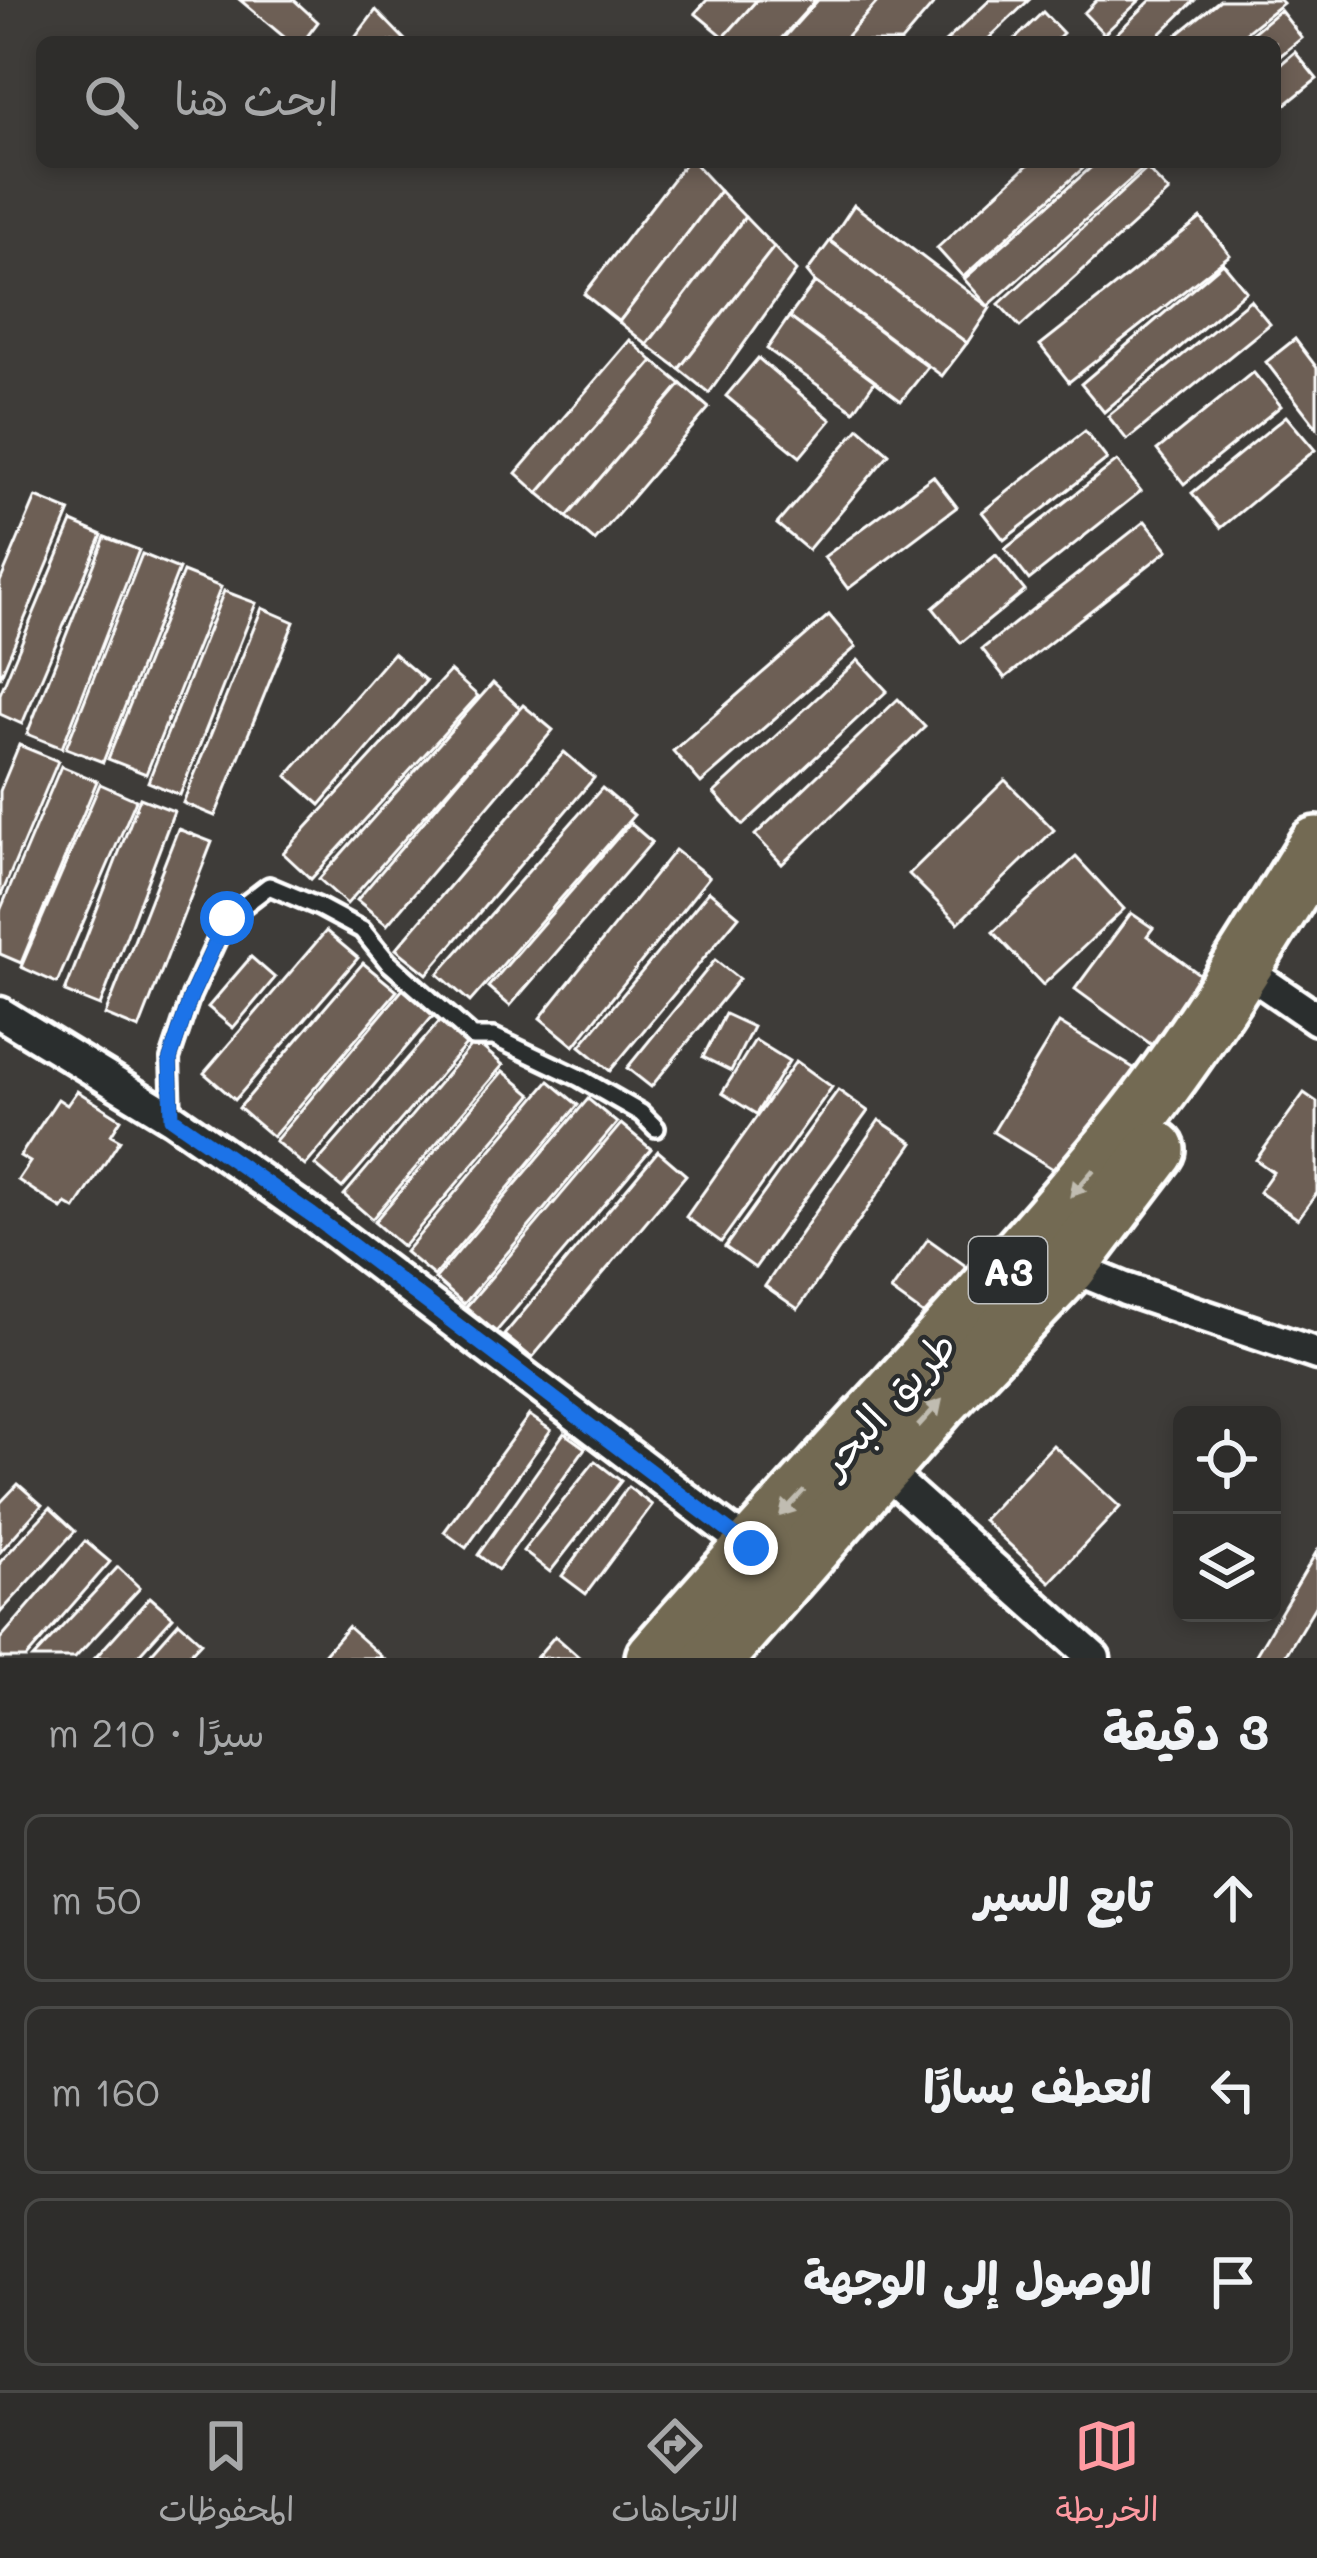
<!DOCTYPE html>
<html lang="ar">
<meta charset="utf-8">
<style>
:root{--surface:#2e2d2b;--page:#3a3937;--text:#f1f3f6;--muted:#a7a8a9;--line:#494947;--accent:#ff9aa2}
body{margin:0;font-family:Mali,"Playpen Sans Arabic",sans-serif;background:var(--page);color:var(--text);direction:rtl}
.controls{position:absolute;right:36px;bottom:36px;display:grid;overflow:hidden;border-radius:18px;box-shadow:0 6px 18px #0003}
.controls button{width:108px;height:108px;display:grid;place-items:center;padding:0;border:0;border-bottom:3px solid var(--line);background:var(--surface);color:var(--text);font:60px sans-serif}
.stop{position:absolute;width:36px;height:36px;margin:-27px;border:9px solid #1a73e8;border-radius:50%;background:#fff}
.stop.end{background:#1a73e8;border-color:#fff;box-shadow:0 3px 12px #0008}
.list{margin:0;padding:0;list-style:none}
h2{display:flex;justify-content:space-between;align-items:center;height:156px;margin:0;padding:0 48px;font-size:51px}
h2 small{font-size:39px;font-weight:400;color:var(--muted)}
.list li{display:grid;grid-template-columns:78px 1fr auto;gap:36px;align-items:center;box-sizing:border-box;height:168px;margin:0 24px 24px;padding:0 24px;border:3px solid var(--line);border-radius:18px}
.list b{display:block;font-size:45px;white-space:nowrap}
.list em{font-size:39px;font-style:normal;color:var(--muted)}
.icon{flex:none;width:66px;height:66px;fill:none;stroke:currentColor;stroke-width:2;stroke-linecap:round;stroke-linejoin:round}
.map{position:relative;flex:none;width:1317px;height:1658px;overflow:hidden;direction:ltr}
.search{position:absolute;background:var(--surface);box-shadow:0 6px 18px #0003;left:36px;right:36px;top:36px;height:132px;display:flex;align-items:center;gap:30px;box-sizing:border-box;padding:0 42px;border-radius:18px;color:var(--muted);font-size:45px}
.sheet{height:732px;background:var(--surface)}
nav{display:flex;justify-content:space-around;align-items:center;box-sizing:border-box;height:168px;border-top:3px solid var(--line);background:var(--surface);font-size:33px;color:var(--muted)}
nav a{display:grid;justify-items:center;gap:6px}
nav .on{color:var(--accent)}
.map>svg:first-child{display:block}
.building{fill:#6d5e54;stroke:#fff;stroke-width:3}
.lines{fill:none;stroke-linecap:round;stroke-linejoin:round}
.lane-casing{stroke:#fff;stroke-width:24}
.street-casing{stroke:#fff;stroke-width:39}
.highway-casing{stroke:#fff;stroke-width:66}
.lane{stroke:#2a2d2e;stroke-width:15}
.street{stroke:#2a2d2e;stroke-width:30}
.highway{stroke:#736b52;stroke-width:57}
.oneway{fill:#c0bcb1}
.route{stroke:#1a73e8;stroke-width:15}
.labels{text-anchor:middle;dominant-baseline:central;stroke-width:9;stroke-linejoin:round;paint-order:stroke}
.shield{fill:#2a2d2e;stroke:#bfc0c0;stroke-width:3}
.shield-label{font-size:39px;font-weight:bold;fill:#fff}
.street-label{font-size:42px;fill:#fff;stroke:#2a2d2e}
</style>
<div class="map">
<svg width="1317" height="1658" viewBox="0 0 1317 1658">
<rect width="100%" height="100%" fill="#3e3c39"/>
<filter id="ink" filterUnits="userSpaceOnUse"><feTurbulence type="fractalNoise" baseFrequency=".00833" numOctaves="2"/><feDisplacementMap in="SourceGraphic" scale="24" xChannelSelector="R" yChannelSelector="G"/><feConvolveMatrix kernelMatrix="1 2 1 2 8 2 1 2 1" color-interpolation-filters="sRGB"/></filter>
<g filter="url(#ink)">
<g class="building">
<polygon points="240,0 294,0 318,22 303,42 290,42"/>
<polygon points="707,0 757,0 724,37 695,13"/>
<polygon points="757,0 816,0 778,42 731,42 724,37"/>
<polygon points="818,0 879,0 842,42 780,42"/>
<polygon points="879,0 937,0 901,42 842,42"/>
<polygon points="990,0 1029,0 985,42 945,42"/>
<polygon points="1097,0 1140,0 1104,34 1084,13"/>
<polygon points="1151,0 1195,0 1152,42 1108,42"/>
<polygon points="1220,0 1280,0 1283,3 1234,42 1168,42"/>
<polygon points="376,10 407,42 357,42 354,39"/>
<polygon points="1280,10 1302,38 1275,60 1275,42 1241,42"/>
<polygon points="1043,12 1063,33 1054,42 1012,42"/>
<polygon points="1295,52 1317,79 1275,113 1275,69"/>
<polygon points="686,162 693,162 720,191 619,322 584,294"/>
<polygon points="1031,162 1090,162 963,277 937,248"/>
<polygon points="1097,162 1142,162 1146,166 988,306 964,279"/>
<polygon points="1147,169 1169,192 1020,327 999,304"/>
<polygon points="720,191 745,217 647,345 619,322"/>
<polygon points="854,205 990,308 967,343 830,241"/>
<polygon points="745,217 774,247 679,369 647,345"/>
<polygon points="1201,218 1230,255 1069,382 1040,345"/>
<polygon points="830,241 967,343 942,376 815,282 807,272"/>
<polygon points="774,247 796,271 709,393 679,369"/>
<polygon points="1223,263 1246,291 1104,412 1081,384"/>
<polygon points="815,282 928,367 901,401 789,317"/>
<polygon points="1250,300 1270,324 1127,440 1108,416"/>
<polygon points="789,317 875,381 854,411 767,349"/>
<polygon points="1295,339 1317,368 1317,428 1266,362"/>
<polygon points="630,340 653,361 538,493 516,473"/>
<polygon points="758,358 831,420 800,457 726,396"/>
<polygon points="653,361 681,384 567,517 538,493"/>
<polygon points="1253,372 1281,406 1184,484 1157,450"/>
<polygon points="681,384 709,408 595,541 567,517"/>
<polygon points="1286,416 1315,450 1221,528 1192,493"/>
<polygon points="859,428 889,454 808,550 777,524"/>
<polygon points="1085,431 1107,459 1004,540 982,512"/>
<polygon points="1117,461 1141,491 1029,580 1005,549"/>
<polygon points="933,476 957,507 848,589 824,557"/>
<polygon points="36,497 70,511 0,678 0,582"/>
<polygon points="1145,521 1168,550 1005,678 982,649"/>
<polygon points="72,522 102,535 22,724 0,714 0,694"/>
<polygon points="105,537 139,550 62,748 27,734"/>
<polygon points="142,554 179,569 103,762 66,748"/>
<polygon points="996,555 1025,591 961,643 933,608"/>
<polygon points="183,572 221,587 146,774 108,759"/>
<polygon points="224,591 256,603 180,795 148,782"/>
<polygon points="262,608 294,622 215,816 183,803"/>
<polygon points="829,615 856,647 701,783 673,751"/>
<polygon points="393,653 426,681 320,805 287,776"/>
<polygon points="858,660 887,691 743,825 714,793"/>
<polygon points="450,671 478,696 311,879 283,853"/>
<polygon points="493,683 520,708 347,904 319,879"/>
<polygon points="898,699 925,727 782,864 755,835"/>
<polygon points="523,705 553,730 387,925 357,900"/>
<polygon points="19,745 58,761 0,898 0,791"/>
<polygon points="564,752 594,778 427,974 396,949"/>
<polygon points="61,766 97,781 21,963 0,954 0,911"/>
<polygon points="1005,780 1054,830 958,923 909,874"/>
<polygon points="100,784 136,800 57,983 21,967"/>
<polygon points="602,788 634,815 470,1002 438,974"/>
<polygon points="140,798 174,811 100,1006 65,992"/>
<polygon points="630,823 652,842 510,1006 488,987"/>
<polygon points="178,829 212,842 139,1029 105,1015"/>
<polygon points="675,850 709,877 574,1046 540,1018"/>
<polygon points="1076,857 1124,909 1043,985 993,932"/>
<polygon points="709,891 739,916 610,1071 580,1046"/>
<polygon points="1131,913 1153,928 1147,936 1206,979 1156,1048 1075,989"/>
<polygon points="326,931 358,958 235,1100 204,1073"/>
<polygon points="251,957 275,978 233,1028 208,1007"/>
<polygon points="715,960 739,979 651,1087 627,1068"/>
<polygon points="363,963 397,991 273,1137 239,1108"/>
<polygon points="403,989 434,1015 305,1166 275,1141"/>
<polygon points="446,1014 473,1037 342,1188 315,1165"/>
<polygon points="725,1014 753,1027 731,1071 703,1057"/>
<polygon points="1059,1023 1137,1070 1071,1180 993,1132"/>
<polygon points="755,1040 789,1061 756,1114 722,1093"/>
<polygon points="475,1041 503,1065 372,1219 344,1195"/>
<polygon points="796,1061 832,1087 721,1242 686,1217"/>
<polygon points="503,1071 532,1095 403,1247 374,1222"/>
<polygon points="549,1081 578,1105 434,1276 405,1252"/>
<polygon points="838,1090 868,1111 755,1268 725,1247"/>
<polygon points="77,1091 121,1119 111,1135 120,1140 75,1209 66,1204 62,1209 18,1180 30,1162 20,1156 58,1099 67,1105"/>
<polygon points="1304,1093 1317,1102 1317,1193 1298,1219 1259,1192 1273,1172 1256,1160"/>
<polygon points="588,1099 617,1123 464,1304 435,1279"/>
<polygon points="879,1120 913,1143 798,1309 765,1286"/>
<polygon points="621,1124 651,1149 496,1332 466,1307"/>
<polygon points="658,1151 686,1175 532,1358 504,1335"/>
<polygon points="928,1239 987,1281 949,1333 891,1291"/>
<polygon points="529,1415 551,1430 466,1548 444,1532"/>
<polygon points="564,1433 585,1448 498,1570 478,1555"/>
<polygon points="1053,1445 1120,1507 1050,1582 983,1520"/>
<polygon points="595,1461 621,1481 550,1572 523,1551"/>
<polygon points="18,1484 42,1505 0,1552 0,1503"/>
<polygon points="628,1487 652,1505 586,1594 562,1576"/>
<polygon points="50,1508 75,1531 0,1613 0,1562"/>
<polygon points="85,1541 110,1562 26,1658 0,1658 0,1639"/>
<polygon points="1317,1551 1317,1603 1284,1658 1254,1658"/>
<polygon points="118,1567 140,1588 75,1658 33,1658"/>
<polygon points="150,1597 173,1617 136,1658 95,1658"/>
<polygon points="179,1622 201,1642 186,1658 147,1658"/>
<polygon points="348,1627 383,1658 321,1658"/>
<polygon points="555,1636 580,1658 536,1658"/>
</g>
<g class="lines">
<g class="lane-casing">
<polyline id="lane" points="172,1115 170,1059 191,996 227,918 269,886 319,907 362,930 388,962 473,1037 494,1037 580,1078 641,1113 656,1128"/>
</g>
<g class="street-casing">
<g id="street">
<polyline points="1242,968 1317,1019"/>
<polyline points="0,1013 172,1118 312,1215 762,1556"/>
<polyline points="1057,1261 1125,1289 1317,1354"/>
<polyline points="881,1468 1094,1658"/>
</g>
</g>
<g class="highway-casing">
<g id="highway">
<path d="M655,1658C805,1486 966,1323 1112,1148C1190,1055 1253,949 1317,846"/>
<polyline points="714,1658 939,1401 1068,1266 1156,1150"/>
</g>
</g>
<use href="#lane" class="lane"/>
<use href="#street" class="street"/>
<use href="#highway" class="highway"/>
</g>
<defs><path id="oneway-solid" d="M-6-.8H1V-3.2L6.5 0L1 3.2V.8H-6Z" transform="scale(3)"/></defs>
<g class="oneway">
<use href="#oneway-solid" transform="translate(1082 1183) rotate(131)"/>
<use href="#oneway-solid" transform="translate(930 1413) rotate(-48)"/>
<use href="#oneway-solid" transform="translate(792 1503) rotate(133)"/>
</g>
</g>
<g class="lines" filter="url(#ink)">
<polyline class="route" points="227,918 191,996 170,1059 172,1118 312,1215 751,1548"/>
</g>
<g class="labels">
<rect class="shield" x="969" y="1237" width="78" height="66" rx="9"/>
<g class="shield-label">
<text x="1008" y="1270">A3</text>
</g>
<g class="street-label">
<text transform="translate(886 1402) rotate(-47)">طريق البحر</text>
</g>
</g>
</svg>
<div class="controls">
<button><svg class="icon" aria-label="locate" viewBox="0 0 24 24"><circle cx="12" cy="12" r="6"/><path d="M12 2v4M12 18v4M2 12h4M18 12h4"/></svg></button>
<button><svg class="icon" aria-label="layers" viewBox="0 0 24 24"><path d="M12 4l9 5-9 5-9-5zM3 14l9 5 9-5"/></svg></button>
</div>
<div class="stop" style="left:227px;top:918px"></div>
<div class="stop end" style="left:751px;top:1548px"></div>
<div class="search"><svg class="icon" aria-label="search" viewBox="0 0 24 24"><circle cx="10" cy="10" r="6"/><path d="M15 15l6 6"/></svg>ابحث هنا</div>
</div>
<section class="sheet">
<h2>3 دقيقة<small>سيرًا · 210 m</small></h2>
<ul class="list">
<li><svg class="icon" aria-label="ahead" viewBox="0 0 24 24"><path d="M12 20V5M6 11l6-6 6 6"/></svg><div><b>تابع السير</b></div><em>50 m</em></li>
<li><svg class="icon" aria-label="left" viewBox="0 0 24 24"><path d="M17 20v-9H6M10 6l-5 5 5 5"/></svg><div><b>انعطف يسارًا</b></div><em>160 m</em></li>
<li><svg class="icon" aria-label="arrive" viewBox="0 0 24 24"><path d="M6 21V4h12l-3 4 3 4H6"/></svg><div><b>الوصول إلى الوجهة</b></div></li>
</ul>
</section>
<nav>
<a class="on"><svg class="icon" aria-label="map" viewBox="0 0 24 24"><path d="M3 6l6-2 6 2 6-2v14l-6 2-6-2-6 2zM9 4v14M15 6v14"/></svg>الخريطة</a>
<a><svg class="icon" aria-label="directions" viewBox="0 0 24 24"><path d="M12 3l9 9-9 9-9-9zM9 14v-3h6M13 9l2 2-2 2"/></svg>الاتجاهات</a>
<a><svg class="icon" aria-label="saved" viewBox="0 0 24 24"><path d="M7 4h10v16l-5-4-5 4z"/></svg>المحفوظات</a>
</nav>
